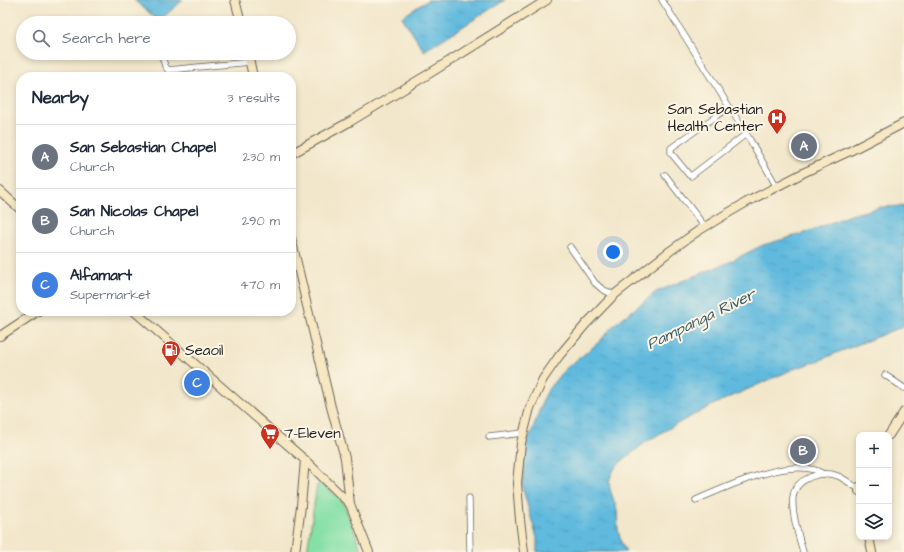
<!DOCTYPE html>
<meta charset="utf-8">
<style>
:root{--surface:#fff;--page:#f6f6f7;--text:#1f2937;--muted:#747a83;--line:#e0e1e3;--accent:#1a73e8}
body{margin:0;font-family:"Architects Daughter",sans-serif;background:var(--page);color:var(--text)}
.controls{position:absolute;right:12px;bottom:12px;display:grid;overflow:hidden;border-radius:8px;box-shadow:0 2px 6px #0003}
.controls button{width:36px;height:36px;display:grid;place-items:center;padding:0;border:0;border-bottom:1px solid var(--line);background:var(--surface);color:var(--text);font:20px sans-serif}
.you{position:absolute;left:613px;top:252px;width:14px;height:14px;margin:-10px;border:3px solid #fff;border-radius:50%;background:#1a73e8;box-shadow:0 0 0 6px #1a73e833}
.badge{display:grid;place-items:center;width:26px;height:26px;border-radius:50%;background:var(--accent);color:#fff;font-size:13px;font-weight:700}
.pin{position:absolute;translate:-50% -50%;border:2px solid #fff;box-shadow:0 1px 4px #0006}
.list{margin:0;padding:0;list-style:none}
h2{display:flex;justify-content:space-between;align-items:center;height:52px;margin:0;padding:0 16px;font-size:17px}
h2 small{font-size:13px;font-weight:400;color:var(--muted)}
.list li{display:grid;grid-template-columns:26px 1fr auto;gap:12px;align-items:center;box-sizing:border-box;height:64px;padding:0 16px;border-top:1px solid var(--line)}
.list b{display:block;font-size:15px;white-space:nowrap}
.list p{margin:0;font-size:13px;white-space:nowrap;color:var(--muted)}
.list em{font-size:13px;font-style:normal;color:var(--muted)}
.icon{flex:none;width:22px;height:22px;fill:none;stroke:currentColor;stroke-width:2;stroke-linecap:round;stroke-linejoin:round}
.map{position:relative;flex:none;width:904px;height:552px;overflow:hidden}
.search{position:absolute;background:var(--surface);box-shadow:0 2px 6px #0003;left:16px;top:16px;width:280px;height:44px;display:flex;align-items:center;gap:10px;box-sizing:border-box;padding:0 14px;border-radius:22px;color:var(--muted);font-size:15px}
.panel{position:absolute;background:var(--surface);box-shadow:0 2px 6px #0003;left:16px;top:72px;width:280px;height:244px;border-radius:16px}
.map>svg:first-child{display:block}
.green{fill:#85e0a7;stroke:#507e62}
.water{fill:url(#water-ripples);stroke:#3e6b7d}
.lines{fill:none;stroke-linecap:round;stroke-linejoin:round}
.street-casing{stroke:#676359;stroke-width:7}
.secondary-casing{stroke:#676359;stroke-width:10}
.street{stroke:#fff;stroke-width:5.5}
.secondary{stroke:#f7e8c3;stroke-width:8}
.labels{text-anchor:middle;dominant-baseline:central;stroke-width:4;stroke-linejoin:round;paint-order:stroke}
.poi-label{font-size:15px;fill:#1c1c1c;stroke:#fcf5e5;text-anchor:start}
.water-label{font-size:16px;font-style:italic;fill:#375b6a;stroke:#fcf5e5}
</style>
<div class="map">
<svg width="904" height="552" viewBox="0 0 904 552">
<defs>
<pattern id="water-ripples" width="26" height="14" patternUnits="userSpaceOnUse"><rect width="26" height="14" fill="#60bade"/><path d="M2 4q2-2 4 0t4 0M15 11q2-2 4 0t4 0" fill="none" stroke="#539fbe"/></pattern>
</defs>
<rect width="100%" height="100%" fill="#fcf5e5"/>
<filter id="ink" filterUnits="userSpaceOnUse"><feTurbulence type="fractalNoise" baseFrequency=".025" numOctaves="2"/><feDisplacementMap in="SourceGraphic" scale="8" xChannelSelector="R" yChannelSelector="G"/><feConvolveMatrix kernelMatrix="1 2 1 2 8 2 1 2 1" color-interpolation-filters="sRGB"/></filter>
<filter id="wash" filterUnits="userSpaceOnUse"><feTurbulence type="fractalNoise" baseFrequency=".012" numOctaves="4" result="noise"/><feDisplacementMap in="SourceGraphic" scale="16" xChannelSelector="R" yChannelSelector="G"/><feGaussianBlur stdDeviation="0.9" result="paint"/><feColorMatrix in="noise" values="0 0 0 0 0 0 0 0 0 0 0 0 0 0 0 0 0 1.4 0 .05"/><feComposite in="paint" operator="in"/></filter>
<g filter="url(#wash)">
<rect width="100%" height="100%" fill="#f2e7cb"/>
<polygon class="green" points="322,484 338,497 344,504 362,552 307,552 317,485"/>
<g class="water">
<polygon points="134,0 183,0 159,21"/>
<polygon points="428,0 505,0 424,51 402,17"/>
<polygon points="904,206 904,326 839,352 818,361 796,368 719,402 684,420 661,433 646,442 631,454 617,465 612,473 609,482 610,489 617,510 618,530 621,542 626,552 537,552 537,538 523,490 522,484 524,473 521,457 524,446 532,431 543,400 549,388 564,370 582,356 599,342 615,324 656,292 680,282 727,263 763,245 805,233 850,215 881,207"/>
</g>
</g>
<g filter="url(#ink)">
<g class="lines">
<g class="street-casing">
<g id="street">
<polyline points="662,0 750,140 777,187"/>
<polyline points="161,53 165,66 168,70 250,62"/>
<polyline points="729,107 671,148 671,153 689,175 691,176 746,134"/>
<polyline points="665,175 705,227"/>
<polyline points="570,247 595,283 602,289 614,295"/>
<polyline points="885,375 904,388"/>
<polyline points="489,437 523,433"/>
<polyline points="469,498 470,552"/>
<path d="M696,500C726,487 783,460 815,470C818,471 821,473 824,474"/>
<path d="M803,552C799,537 791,513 793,497C795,478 822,470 838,476C845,479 852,485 859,489"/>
</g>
</g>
<g class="secondary-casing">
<g id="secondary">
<polyline points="235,0 241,23"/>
<polyline points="248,53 253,77"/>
<polyline points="291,154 351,121 427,75 547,0"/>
<polyline points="0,191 21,210"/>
<polyline points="291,238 331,407 345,458 350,504 369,552"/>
<polyline points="134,311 305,460 301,506 295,552"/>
<polyline points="0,336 38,311"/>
<polyline points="889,435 904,412"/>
<polyline points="305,460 350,504"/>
<polyline points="859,487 859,491"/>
<polyline points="869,537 872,552"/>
<polyline points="524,552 520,520 517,483 521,443 530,408 543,379 559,356 586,324 614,295 670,251 698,231 728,213 747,202 805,172 850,151 904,123"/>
</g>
</g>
<use href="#street" class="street"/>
<use href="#secondary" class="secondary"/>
</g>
</g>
<defs>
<g id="hospital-pin" transform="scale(1)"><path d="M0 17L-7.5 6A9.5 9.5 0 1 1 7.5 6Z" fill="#c8321e" stroke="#fcf5e5"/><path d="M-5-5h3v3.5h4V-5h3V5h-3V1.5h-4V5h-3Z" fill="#fff"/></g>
<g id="fuel-pin" transform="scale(1)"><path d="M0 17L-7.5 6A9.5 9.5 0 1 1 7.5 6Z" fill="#c8321e" stroke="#fcf5e5"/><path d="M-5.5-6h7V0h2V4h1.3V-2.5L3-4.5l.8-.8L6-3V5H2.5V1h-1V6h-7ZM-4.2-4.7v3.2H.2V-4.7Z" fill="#fff"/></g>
<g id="supermarket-pin" transform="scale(1)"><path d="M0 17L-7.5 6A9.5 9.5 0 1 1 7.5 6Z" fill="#c8321e" stroke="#fcf5e5"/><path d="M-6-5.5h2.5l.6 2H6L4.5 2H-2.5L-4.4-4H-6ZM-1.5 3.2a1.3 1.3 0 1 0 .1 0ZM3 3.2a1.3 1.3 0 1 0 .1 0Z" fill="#fff"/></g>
</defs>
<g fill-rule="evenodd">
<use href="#hospital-pin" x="777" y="118"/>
<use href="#fuel-pin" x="171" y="350"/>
<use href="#supermarket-pin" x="270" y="433"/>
</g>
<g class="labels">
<g class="poi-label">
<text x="763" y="109" text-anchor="end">San Sebastian<tspan x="763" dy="17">Health Center</tspan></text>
<text x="185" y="350">Seaoil</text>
<text x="284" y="433">7-Eleven</text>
</g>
<g class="water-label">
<text transform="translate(701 319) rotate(-26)">Pampanga River</text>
</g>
</g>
</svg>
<div class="controls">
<button>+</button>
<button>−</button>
<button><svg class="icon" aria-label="layers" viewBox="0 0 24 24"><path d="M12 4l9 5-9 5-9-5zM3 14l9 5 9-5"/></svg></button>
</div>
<div class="you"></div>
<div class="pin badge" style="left:804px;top:146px;background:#6b7280">A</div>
<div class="pin badge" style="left:803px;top:451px;background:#6b7280">B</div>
<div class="pin badge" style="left:197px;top:383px;background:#3f7fe0">C</div>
<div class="search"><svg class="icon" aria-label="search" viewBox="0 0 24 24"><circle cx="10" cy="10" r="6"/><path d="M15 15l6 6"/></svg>Search here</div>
<section class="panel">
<h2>Nearby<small>3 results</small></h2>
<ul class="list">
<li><span class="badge" style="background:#6b7280">A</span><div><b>San Sebastian Chapel</b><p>Church</p></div><em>230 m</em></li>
<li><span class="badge" style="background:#6b7280">B</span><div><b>San Nicolas Chapel</b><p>Church</p></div><em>290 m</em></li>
<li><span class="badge" style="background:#3f7fe0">C</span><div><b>Alfamart</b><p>Supermarket</p></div><em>470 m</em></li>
</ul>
</section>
</div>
